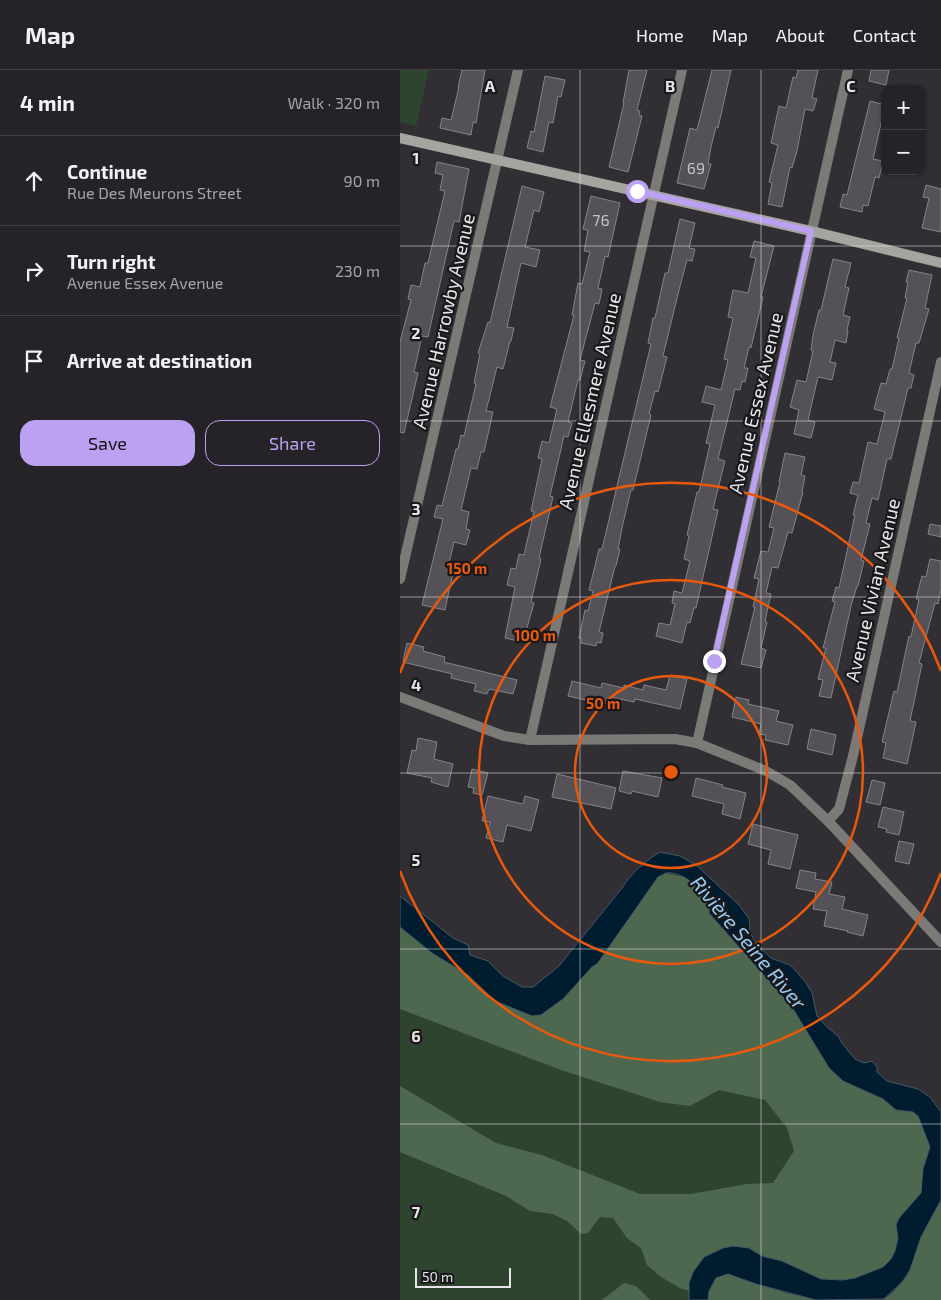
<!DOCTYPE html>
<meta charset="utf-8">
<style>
:root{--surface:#252327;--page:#312f33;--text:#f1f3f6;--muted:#a3a4a7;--line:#424044;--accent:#bca0f2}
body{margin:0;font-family:"Exo 2",sans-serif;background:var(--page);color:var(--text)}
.controls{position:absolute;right:15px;top:15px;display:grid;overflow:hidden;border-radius:10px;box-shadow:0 1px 4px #0004}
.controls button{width:45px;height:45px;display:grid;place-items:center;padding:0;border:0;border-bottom:1px solid var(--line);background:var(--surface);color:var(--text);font:25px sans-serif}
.scale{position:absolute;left:15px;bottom:12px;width:96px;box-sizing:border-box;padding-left:5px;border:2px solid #e8e6ea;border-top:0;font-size:14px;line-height:18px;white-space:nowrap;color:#e8e6ea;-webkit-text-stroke:4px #19181a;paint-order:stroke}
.stop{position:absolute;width:15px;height:15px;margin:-11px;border:4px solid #bca0f2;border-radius:50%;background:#fff}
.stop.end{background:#bca0f2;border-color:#fff;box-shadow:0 1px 5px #0008}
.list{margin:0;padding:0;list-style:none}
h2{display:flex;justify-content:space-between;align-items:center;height:65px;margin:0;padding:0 20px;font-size:21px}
h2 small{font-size:16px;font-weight:400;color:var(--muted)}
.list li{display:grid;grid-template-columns:32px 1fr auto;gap:15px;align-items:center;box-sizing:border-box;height:90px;padding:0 20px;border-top:1px solid var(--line)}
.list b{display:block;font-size:19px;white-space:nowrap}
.list p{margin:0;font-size:16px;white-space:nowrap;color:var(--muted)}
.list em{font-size:16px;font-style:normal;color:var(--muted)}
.actions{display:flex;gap:10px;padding:15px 20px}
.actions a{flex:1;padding:11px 0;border:1px solid var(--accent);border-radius:15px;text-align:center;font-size:18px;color:var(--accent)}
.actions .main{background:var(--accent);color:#111}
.icon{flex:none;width:28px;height:28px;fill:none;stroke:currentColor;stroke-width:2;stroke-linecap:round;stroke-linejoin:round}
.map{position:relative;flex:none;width:541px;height:1230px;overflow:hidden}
header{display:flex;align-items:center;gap:30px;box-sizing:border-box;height:70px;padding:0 25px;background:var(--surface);border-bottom:1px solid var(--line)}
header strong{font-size:24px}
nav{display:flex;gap:28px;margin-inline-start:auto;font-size:18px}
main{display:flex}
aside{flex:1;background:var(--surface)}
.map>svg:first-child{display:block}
.green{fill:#2e442f}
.forest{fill:#4e6850}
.water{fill:#001d2f;stroke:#465967}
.building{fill:#545157;stroke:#858289}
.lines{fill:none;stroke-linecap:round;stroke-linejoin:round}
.street{stroke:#7b7a77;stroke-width:10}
.secondary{stroke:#a6a49f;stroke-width:10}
.route{stroke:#bca0f2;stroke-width:6}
.grid{fill:none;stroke:#e8e6ea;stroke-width:1;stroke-opacity:0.55}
.ring{fill:none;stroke:#e8590c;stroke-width:2.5}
.labels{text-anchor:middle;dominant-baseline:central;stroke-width:4.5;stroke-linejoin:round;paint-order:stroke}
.number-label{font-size:16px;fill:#c3c1c5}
.street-label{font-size:19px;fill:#e8e6ea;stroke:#19181a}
.water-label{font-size:20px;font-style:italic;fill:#95cef5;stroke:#19181a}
.grid-label{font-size:16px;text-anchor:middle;font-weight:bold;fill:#e8e6ea;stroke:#19181a;stroke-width:4.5;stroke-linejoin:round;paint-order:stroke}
.centre{fill:#e8590c;stroke:#19181a;stroke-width:2.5}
.ring-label{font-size:15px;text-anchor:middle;font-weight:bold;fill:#e8590c;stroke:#19181a;stroke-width:4.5;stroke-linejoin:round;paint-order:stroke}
</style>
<header>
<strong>Map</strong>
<nav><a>Home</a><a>Map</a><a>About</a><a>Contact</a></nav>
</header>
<main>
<aside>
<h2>4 min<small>Walk · 320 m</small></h2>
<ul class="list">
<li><svg class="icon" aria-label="ahead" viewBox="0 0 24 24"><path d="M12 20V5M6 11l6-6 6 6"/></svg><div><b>Continue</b><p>Rue Des Meurons Street</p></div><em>90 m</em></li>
<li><svg class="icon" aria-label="right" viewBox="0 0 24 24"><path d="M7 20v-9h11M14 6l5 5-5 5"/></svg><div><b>Turn right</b><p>Avenue Essex Avenue</p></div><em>230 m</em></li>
<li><svg class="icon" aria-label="arrive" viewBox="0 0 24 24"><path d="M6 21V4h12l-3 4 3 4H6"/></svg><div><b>Arrive at destination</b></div></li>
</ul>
<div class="actions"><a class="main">Save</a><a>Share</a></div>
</aside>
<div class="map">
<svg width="541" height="1230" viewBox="0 0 541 1230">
<rect width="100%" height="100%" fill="#312f34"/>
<g class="green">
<polygon points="0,0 29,0 16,56 0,52"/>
<polygon points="0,857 68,905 429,998 362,1186 289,1213 289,1230 0,1230"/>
</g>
<g class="forest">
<polygon points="266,803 285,807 298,818 310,836 309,843 392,937 429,998 443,1011 483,1029 496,1040 513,1041 518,1046 530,1077 523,1099 521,1123 499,1148 496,1155 498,1168 495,1181 491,1189 483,1197 455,1208 443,1210 421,1209 382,1191 362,1186 349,1178 333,1176 323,1178 289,1213 289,1221 280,1218 261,1207 247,1195 241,1178 227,1168 213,1148 200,1147 188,1163 181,1164 167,1151 153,1144 130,1141 106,1126 0,1082 0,1016 96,1073 142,1085 240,1124 291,1124 347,1114 373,1113 394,1081 387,1058 365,1030 319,1020 290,1036 260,1032 161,1000 0,939 0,857 32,883 68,905 95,931 163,929 192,896 197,894 258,807"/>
<path d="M539,1132L541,1133V1230H483C507,1214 511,1193 521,1168C526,1155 533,1144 539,1132Z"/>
<polygon points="328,1204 386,1223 416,1230 308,1230 309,1221 316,1208"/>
<polygon points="224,1213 236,1216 250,1230 202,1230"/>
</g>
<path class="water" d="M260,782L280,786L296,795L340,836L349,849L350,863L358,876L371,888L390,895L405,911L412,923L417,946L427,957L439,967L441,972L455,989L464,993L472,991L477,997V1002L487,1011L518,1019L530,1027L541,1042V1130L521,1167L510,1200L503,1211L484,1229L416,1230L356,1214L328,1204L316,1208L309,1221L308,1230H289V1213L293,1202L304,1187L323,1178L333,1176L349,1178L362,1186L382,1191L421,1209L443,1210L455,1208L483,1197L491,1189L495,1181L498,1168L496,1155L499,1148L521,1123L523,1099L530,1077L518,1046L513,1042L496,1040L483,1029L443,1011L429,998L392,937L309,843C312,825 283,800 266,803C263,804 261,806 258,807L197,894L192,897L163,929L141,945L132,946L95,931L68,905L32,883L0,857V826L53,868L68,875L70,885L88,891L103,906L122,917H133L159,896L222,818C231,803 245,791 260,782Z"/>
<g class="building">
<polygon points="62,0 85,0 76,53 73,52 71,65 40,58 42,48 51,50 59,17 58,17"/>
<polygon points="229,0 247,0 237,40 240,41 239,45 242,46 228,102 209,97 224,33 223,33"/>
<polygon points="312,0 331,0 318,58 316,57 311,77 308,94 311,94 304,119 277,113 290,58 297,60"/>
<polygon points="398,0 418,0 412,28 417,29 413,41 405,39 397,81 392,98 390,97 382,137 368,134 372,113 369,112 378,75 371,73 379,36 386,38 393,7 396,8"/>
<polygon points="471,0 489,0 486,15 469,11"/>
<polygon points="145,6 165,10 161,27 158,26 153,53 149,52 143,82 127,78 131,61 134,62"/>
<polygon points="470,31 485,35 485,49 482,49 473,89 483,91 479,108 475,107 468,136 463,135 462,142 440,137 443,124 447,125"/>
<polygon points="37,92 69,99 59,152 54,151 28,267 22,266 14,302 18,303 4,363 0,362 0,272 11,230 8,229 11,215 20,217 25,193 28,193 45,121 40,120 43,105 35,103"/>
<polygon points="526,115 541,119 541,162 522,158 529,128 523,127"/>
<polygon points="122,116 144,122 139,142 134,140 125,177 140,180 136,197 121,193 107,257 114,258 111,271 110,271 103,299 97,297 86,341 93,342 84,382 81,382 77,399 71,398 61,440 69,442 66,459 70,460 66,475 54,472 47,502 53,503 45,540 22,535 43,449 34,447 37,435 42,436 56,379 58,379 61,365 64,366 76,314 74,313 80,284 78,283 88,252 90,253"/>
<polygon points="191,126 220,133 208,187 205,186 198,218 202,219 199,234 195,233 180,290 185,291 180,310 178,310 168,352 172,353 168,367 164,366 150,426 153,427 139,488 141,489 131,532 134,533 123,572 105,568 115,517 107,515 111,498 116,499 119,484 124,485 134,441 131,441 142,389 138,388 142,371 149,373 157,339 150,337 174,245 172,245 178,213 182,214 190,182 184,181 188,160 183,159"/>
<polygon points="280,149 295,153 289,178 295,179 292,191 287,190 279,220 263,286 267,287 258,322 255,321 249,344 251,345 233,420 231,420 222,458 218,479 220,479 216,496 215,496 199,562 203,563 201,573 197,572 196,576 181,573 182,569 179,568 185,540 188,541 193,521 189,520 195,496 199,479 202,479 251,274 248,273 253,248 255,248 265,203 268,203"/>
<polygon points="354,171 374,176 361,227 363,227 351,278 349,277 344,298 348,298 345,312 342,311 340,320 335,319 318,389 325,391 313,439 318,440 296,538 294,538 290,553 287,552 282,573 256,566 259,553 270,555 275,534 272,533 274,521 282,523 290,491 284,489 289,466 287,465 297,422 299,422 310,374 306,373 315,335 302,332 306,316 321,320 328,290 324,289 333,248 328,247 331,230 333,220 348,223 356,188 350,187"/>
<polygon points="433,189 451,193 445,217 449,218 443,245 450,247 447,260 448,261 446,273 435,270 430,292 436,293 432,310 418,307 408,350 415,352 411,368 394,364 399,340 390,337 397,310 406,312 413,281 411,280 413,265 419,240 421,240"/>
<polygon points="509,200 532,205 525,238 529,239 519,273 516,273 509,303 514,305 511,318 508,318 491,389 487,389 478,430 472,428 466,453 470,454 461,490 464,491 458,516 457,516 451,536 431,628 419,626 423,610 418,609 426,578 423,578 435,532 432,531 436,517 439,518 455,445 453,445 458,425 450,423 453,412 459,413 468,372 477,374 485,342 474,339 481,313 486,314 490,299 492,299 499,268 497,268 507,228 505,228 508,212 506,212"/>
<polygon points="385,383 405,387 401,405 405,406 402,422 403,422 392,463 388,462 378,498 372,497 366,523 371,524 365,551 367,552 361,578 366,580 361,598 341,594 355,537 353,537 359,509 354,508 361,481 368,482 374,458 369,457 380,412 379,412"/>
<polygon points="530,454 541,456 541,467 528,464"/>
<polygon points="530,489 541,491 541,520 538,534 535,533 519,593 522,594 510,651 516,652 507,694 483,688 486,673 482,672 494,621 497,622 509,566 511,567 519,529 516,529 522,506 526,507"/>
<polygon points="7,573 24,577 23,581 45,587 44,592 117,610 113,624 89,619 87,624 74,621 76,614 51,608 52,604 3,592"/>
<polygon points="270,605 287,609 280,639 235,629 234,632 211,627 210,632 186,626 185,630 168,626 172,611 201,618 202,613 224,618 224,615 243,620 244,615 266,620"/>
<polygon points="336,627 349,630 348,634 379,641 376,651 393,655 388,675 365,670 366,665 359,664 361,654 332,647"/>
<polygon points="411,659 436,665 432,685 407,679"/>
<polygon points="18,668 37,672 34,689 53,694 48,717 31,712 32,708 7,703 12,680 16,681"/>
<polygon points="72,699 88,703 82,725 73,723 74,718 68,717"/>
<polygon points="223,701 262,708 258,727 232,721 231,724 219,721"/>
<polygon points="157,704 216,718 211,739 152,727"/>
<polygon points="296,708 323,715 322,717 346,723 340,749 322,744 324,734 292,726"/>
<polygon points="472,710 485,713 480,735 466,732"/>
<polygon points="88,726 123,734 125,726 139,730 131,761 107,755 103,772 86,768 90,752 82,751"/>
<polygon points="483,737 504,742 499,765 486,762 487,759 478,757"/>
<polygon points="353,754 398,765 390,799 368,794 371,780 348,774"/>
<polygon points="499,771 514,774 509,794 495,791"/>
<polygon points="400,800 416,803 415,809 432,812 429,824 445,827 442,839 468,845 463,866 447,862 448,861 424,856 427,841 413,839 416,822 396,818"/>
</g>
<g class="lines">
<g class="street">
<polyline points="0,509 118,0"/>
<polyline points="0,627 104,666 130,670 275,669 297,673 366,701 390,715 428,751 541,872"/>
<polyline points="130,670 282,0"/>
<polyline points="297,673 448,0"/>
<polyline points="428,751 439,739 453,686 541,292"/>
</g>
<polyline class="secondary" points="0,68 411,161 541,193"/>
</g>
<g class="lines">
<polyline class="route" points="237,121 411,161 314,591"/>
</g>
<path class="grid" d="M180,0V1230M361,0V1230M0,176H541M0,351H541M0,527H541M0,703H541M0,879H541M0,1054H541"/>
<g class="ring">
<circle cx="271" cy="702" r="96"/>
<circle cx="271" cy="702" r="192"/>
<path d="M541 803A288 288 0 0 1 0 801M0 603A288 288 0 0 1 541 601"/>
</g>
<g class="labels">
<g class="number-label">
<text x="296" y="97">69</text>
<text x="201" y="149">76</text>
</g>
<g class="street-label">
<text transform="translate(43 251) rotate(-77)">Avenue Harrowby Avenue</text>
<text transform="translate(189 331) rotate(-77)">Avenue Ellesmere Avenue</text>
<text transform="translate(355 333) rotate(-77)">Avenue Essex Avenue</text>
<text transform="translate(472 520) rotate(-77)">Avenue Vivian Avenue</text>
</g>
<g class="water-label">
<text transform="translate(349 872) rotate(50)">Rivière Seine River</text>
</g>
</g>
<g class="grid-label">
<text x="90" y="22">A</text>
<text x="270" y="22">B</text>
<text x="451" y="22">C</text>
<text x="16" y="94">1</text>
<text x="16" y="269">2</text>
<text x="16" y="445">3</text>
<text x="16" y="621">4</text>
<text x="16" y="796">5</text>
<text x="16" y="972">6</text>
<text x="16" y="1148">7</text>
</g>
<circle cx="271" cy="702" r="8" class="centre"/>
<g class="ring-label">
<text x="67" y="504">150 m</text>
<text x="135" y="571">100 m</text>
<text x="203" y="639">50 m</text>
</g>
</svg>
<div class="controls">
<button>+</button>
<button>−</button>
</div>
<div class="scale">50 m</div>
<div class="stop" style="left:237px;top:121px"></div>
<div class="stop end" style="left:314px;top:591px"></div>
</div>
</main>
